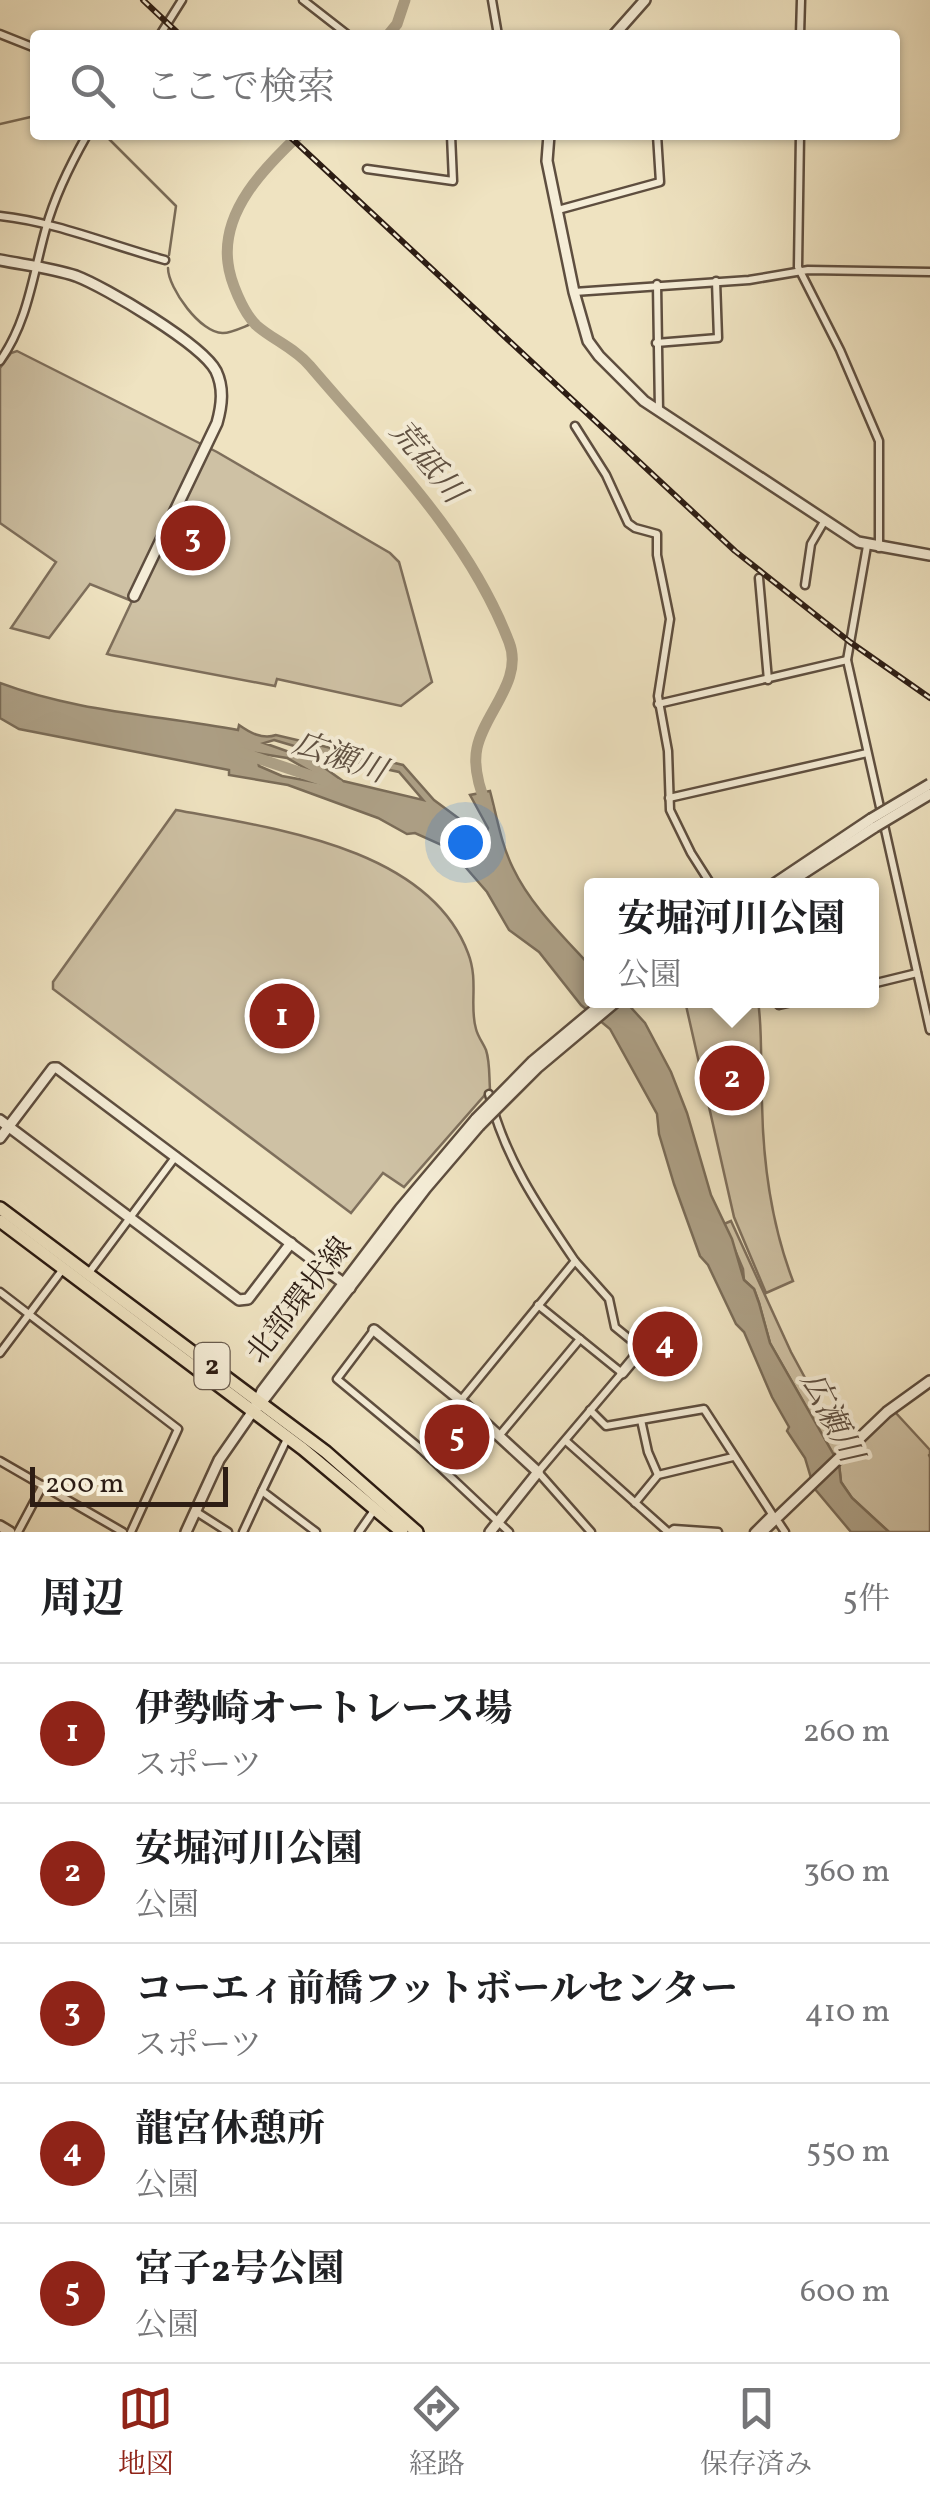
<!DOCTYPE html>
<html lang="ja">
<meta charset="utf-8">
<style>
:root{--surface:#fff;--page:#f6f6f6;--text:#202124;--muted:#757577;--line:#e0e0e0;--accent:#8f2418}
body{margin:0;font-family:Vollkorn,"Noto Serif JP",serif;background:var(--page);color:var(--text)}
.scale{position:absolute;left:30px;bottom:25px;width:198px;box-sizing:border-box;padding-left:10px;border:5px solid #2d1d14;border-top:0;font-size:28px;line-height:35px;white-space:nowrap;color:#2d1d14;-webkit-text-stroke:8px #f5edd7;paint-order:stroke}
.you{position:absolute;left:465px;top:842px;width:35px;height:35px;margin:-25px;border:8px solid #fff;border-radius:50%;background:#1a73e8;box-shadow:0 0 0 15px #1a73e833}
.badge{display:grid;place-items:center;width:65px;height:65px;border-radius:50%;background:var(--accent);color:#fff;font-size:32px;font-weight:700}
.pin{position:absolute;translate:-50% -50%;border:5px solid #fff;box-shadow:0 2px 10px #0006}
.popup{position:absolute;left:584px;top:878px;width:295px;height:130px;box-sizing:border-box;display:grid;place-content:center;border-radius:10px;background:var(--surface);filter:drop-shadow(0 2px 8px #0005);font-size:32px;white-space:nowrap;color:var(--muted)}
.popup b{font-size:38px;color:var(--text)}
.popup::after{content:'';position:absolute;left:50%;top:100%;margin-left:-20px;border:20px solid transparent;border-top-color:var(--surface)}
.list{margin:0;padding:0;list-style:none}
h2{display:flex;justify-content:space-between;align-items:center;height:130px;margin:0;padding:0 40px;font-size:42px}
h2 small{font-size:32px;font-weight:400;color:var(--muted)}
.list li{display:grid;grid-template-columns:65px 1fr auto;gap:30px;align-items:center;box-sizing:border-box;height:140px;padding:0 40px;border-top:2px solid var(--line)}
.list b{display:block;font-size:38px;white-space:nowrap}
.list p{margin:0;font-size:32px;white-space:nowrap;color:var(--muted)}
.list em{font-size:32px;font-style:normal;color:var(--muted)}
.icon{flex:none;width:55px;height:55px;fill:none;stroke:currentColor;stroke-width:2;stroke-linecap:round;stroke-linejoin:round}
.map{position:relative;flex:none;width:930px;height:1532px;overflow:hidden}
.search{position:absolute;background:var(--surface);box-shadow:0 2px 8px #0004;left:30px;right:30px;top:30px;height:110px;display:flex;align-items:center;gap:25px;box-sizing:border-box;padding:0 35px;border-radius:10px;color:var(--muted);font-size:38px}
.sheet{height:830px;background:var(--surface)}
nav{display:flex;justify-content:space-around;align-items:center;box-sizing:border-box;height:140px;border-top:2px solid var(--line);background:var(--surface);font-size:28px;color:var(--muted)}
nav a{display:grid;justify-items:center;gap:5px}
nav .on{color:var(--accent)}
.map>svg:first-child{display:block}
.green{fill:#cec1a4;stroke:#7e6f5c;stroke-width:2.5}
.water{fill:#ada086;stroke:#7a6c58;stroke-width:2.5;fill-rule:evenodd}
.lines{fill:none;stroke-linecap:round;stroke-linejoin:round}
.stream{stroke:#7a6c58;stroke-width:2.5}
.river{stroke:#ada086;stroke-width:11}
.minor-casing{stroke:#5e4e3f;stroke-width:11}
.tertiary-casing{stroke:#5e4e3f;stroke-width:14}
.primary-casing{stroke:#2d1d14;stroke-width:16}
.minor{stroke:#f5edd7;stroke-width:6}
.tertiary{stroke:#f5edd7;stroke-width:9}
.primary{stroke:#efe3c1;stroke-width:11}
.rail-casing{stroke:#2d1d14;stroke-width:6}
.rail{stroke:#f5edd7;stroke-width:2.5;stroke-dasharray:8;stroke-linecap:butt}
.tertiary-bridge-casing{stroke:#5e4e3f;stroke-width:14;stroke-linecap:butt}
.tertiary-bridge{stroke:#f5edd7;stroke-width:9}
.labels{text-anchor:middle;dominant-baseline:central;stroke-width:8;stroke-linejoin:round;paint-order:stroke}
.shield{fill:#f5edd7;stroke:#695b4e;stroke-width:2.5}
.shield-label{font-size:28px;font-weight:bold;fill:#2d1d14}
.street-label{font-size:30px;fill:#2d1d14;stroke:#f5edd7}
.water-label{font-size:32px;font-style:italic;fill:#605142;stroke:#f5edd7}
</style>
<div class="map">
<svg width="930" height="1532" viewBox="0 0 930 1532">
<rect width="100%" height="100%" fill="#efe3c1"/>
<filter id="stains"><feTurbulence type="fractalNoise" baseFrequency=".002" numOctaves="4"/><feColorMatrix values="0 0 0 0 .2 0 0 0 0 .09 0 0 0 0 .02 0 0 0 .5 -.17"/></filter>
<radialGradient id="worn" r=".72"><stop offset=".6" stop-color="#630" stop-opacity="0"/><stop offset="1" stop-color="#630" stop-opacity=".3"/></radialGradient>
<g class="green">
<polygon points="17,351 217,452 390,553 399,562 432,682 401,706 277,679 275,686 111,655 107,654 132,601 90,584 49,638 11,628 56,562 0,523 0,368 11,353"/>
<path d="M176,810C272,828 428,847 468,953C479,981 469,1006 476,1029C478,1037 483,1043 486,1050C490,1062 489,1076 490,1089L404,1187L383,1173L351,1213L53,989V982Z"/>
<path d="M685,1001H758C763,1034 760,1069 762,1103C763,1162 772,1226 793,1281L766,1293L734,1217Z"/>
<polygon points="731,1221 791,1352 843,1448 834,1456 770,1343 759,1303 754,1289 744,1280 743,1269 724,1224"/>
<polygon points="656,1317 680,1360 676,1362 643,1327"/>
<polygon points="459,1407 463,1407 486,1431 454,1469 428,1444"/>
<polygon points="895,1412 930,1450 930,1532 889,1532 852,1498 841,1482 839,1464"/>
</g>
<path class="water" d="M0,683C77,712 158,715 238,730L239,725C249,732 262,740 276,735L403,765L434,800L465,823L486,834L488,828L470,795L490,791C497,817 501,844 513,868C531,906 564,937 592,968V1000L625,1001L645,1023L671,1072L687,1113L711,1195L732,1239L744,1280L754,1289L759,1303L770,1343L839,1464L841,1482L852,1498L889,1532H851L814,1488L805,1458L787,1431L789,1427L772,1397L744,1332L736,1324L708,1265L700,1256L674,1184L659,1134L657,1114L610,1029L581,1005L539,952L509,930L487,892L461,862L444,846L415,833L407,834L378,818L288,785L229,775V770L19,729L0,718ZM274,740L338,759L399,772L423,800L343,781L315,761L264,743ZM256,753L287,758L324,779L326,784L282,776L259,766Z"/>
<g class="lines">
<g class="stream">
<polyline points="0,124 35,116"/>
<polyline points="105,135 176,206 169,255"/>
<path d="M168,268C168,288 201,334 223,333C232,333 245,326 254,323"/>
<polyline points="929,1455 930,1457"/>
</g>
<g class="river">
<polyline points="388,35 397,24 405,0"/>
<path d="M299,135C265,167 221,211 228,263C230,281 243,312 256,325C273,340 295,348 310,366C383,452 468,535 509,642C524,680 484,713 477,748C473,766 480,790 487,807"/>
<polyline points="242,753 338,785"/>
</g>
<g class="minor-casing">
<g id="minor">
<polyline points="303,0 348,35"/>
<polyline points="492,0 498,35"/>
<polyline points="0,34 35,48"/>
<polyline points="160,35 182,0"/>
<polyline points="800,35 801,0"/>
<polyline points="800,135 798,267 840,350 879,441 879,548"/>
<polyline points="367,169 453,181 451,135"/>
<polyline points="558,210 660,182 657,135"/>
<path d="M0,216C56,222 110,245 165,260"/>
<polyline points="657,284 659,411"/>
<polyline points="574,292 749,280 808,270 930,272"/>
<polyline points="656,343 718,338 716,281"/>
<path d="M0,361C28,322 33,274 46,228C55,195 70,165 87,135"/>
<polyline points="575,426 606,475 628,523 635,528 657,534 657,555 670,619 658,696 668,751 670,810 691,853 712,886"/>
<polyline points="867,546 847,660 930,1030"/>
<polyline points="759,578 768,680"/>
<polyline points="805,585 811,544 825,520"/>
<polyline points="658,704 847,660"/>
<polyline points="669,798 867,753"/>
<polyline points="872,984 917,973"/>
<polyline points="775,1000 779,1005 801,1000"/>
<polyline points="575,1261 609,1299 615,1327 642,1349"/>
<polyline points="88,1274 176,1156"/>
<polyline points="0,1292 178,1429 131,1532"/>
<polyline points="538,1305 622,1373 538,1472 591,1532"/>
<polyline points="374,1330 337,1379 421,1449 509,1532"/>
<polyline points="0,1353 63,1269"/>
<polyline points="590,1410 606,1426 704,1409 772,1514 754,1532"/>
<polyline points="641,1420 648,1452 658,1475"/>
<polyline points="499,1436 580,1339"/>
<polyline points="566,1441 668,1532"/>
<path d="M421,1449L575,1261C539,1208 504,1157 489,1094"/>
<polyline points="0,1461 123,1532"/>
<polyline points="262,1491 287,1439"/>
<polyline points="635,1503 658,1475 733,1457"/>
<polyline points="195,1511 228,1532"/>
<polyline points="779,1523 785,1532"/>
<polyline points="18,1532 43,1485"/>
<polyline points="243,1532 262,1491 316,1532"/>
<polyline points="359,1532 375,1509"/>
<polyline points="670,1532 674,1529 718,1532"/>
</g>
</g>
<g class="tertiary-casing">
<g id="tertiary">
<polyline points="614,35 645,0"/>
<polyline points="549,135 547,161 574,292 588,341 599,356 644,401 858,542 930,555"/>
<path d="M0,260C25,265 52,268 76,276C105,287 202,344 216,371C224,388 222,405 217,423L134,596"/>
<polyline points="771,886 871,819"/>
<polyline points="784,886 875,827"/>
<polyline points="0,1120 239,1300 248,1299 291,1243"/>
<polyline points="0,1138 53,1068 57,1068 350,1288"/>
<polyline points="374,1330 460,1400 538,1472 490,1532"/>
<polyline points="622,1373 642,1349"/>
<polyline points="259,1406 426,1188 479,1126"/>
<polyline points="0,1526 10,1532"/>
<polyline points="186,1532 219,1460 253,1411 262,1391 400,1209 476,1119"/>
<polyline points="762,1532 887,1412 930,1381"/>
</g>
</g>
<g class="primary-casing">
<g id="primary">
<polyline points="0,1208 326,1452 417,1532"/>
<polyline points="0,1221 303,1449 402,1532"/>
</g>
</g>
<use href="#minor" class="minor"/>
<use href="#tertiary" class="tertiary"/>
<use href="#primary" class="primary"/>
<g class="rail-casing">
<g id="rail">
<polyline points="143,0 180,35"/>
<polyline points="288,135 735,551 850,642 930,698"/>
</g>
</g>
<use href="#rail" class="rail"/>
<g class="tertiary-bridge-casing">
<g id="tertiary-bridge">
<polyline points="871,819 930,784"/>
<polyline points="875,827 930,794"/>
<polyline points="476,1119 533,1061 606,1000"/>
<polyline points="479,1126 537,1068 618,1000"/>
</g>
</g>
<use href="#tertiary-bridge" class="tertiary-bridge"/>
</g>
<g class="labels">
<rect class="shield" x="194.5" y="1343" width="35" height="46" rx="8"/>
<g class="shield-label">
<text x="212" y="1366">2</text>
</g>
<g class="street-label">
<text transform="translate(300 1301) rotate(-52)">北部環状線</text>
</g>
<g class="water-label">
<text transform="translate(426 463) rotate(50)">荒砥川</text>
<text transform="translate(339 759) rotate(19)">広瀬川</text>
<text transform="translate(830 1418) rotate(63)">広瀬川</text>
</g>
</g>
<rect width="100%" height="100%" filter="url(#stains)"/>
<rect width="100%" height="100%" fill="url(#worn)"/>
</svg>
<div class="scale">200 m</div>
<div class="you"></div>
<div class="pin badge" style="left:282px;top:1016px">1</div>
<div class="pin badge" style="left:732px;top:1078px">2</div>
<div class="popup"><b>安堀河川公園</b>公園</div>
<div class="pin badge" style="left:193px;top:538px">3</div>
<div class="pin badge" style="left:665px;top:1344px">4</div>
<div class="pin badge" style="left:457px;top:1437px">5</div>
<div class="search"><svg class="icon" aria-label="search" viewBox="0 0 24 24"><circle cx="10" cy="10" r="6"/><path d="M15 15l6 6"/></svg>ここで検索</div>
</div>
<section class="sheet">
<h2>周辺<small>5件</small></h2>
<ul class="list">
<li><span class="badge">1</span><div><b>伊勢崎オートレース場</b><p>スポーツ</p></div><em>260 m</em></li>
<li><span class="badge">2</span><div><b>安堀河川公園</b><p>公園</p></div><em>360 m</em></li>
<li><span class="badge">3</span><div><b>コーエィ前橋フットボールセンター</b><p>スポーツ</p></div><em>410 m</em></li>
<li><span class="badge">4</span><div><b>龍宮休憩所</b><p>公園</p></div><em>550 m</em></li>
<li><span class="badge">5</span><div><b>宮子2号公園</b><p>公園</p></div><em>600 m</em></li>
</ul>
</section>
<nav>
<a class="on"><svg class="icon" aria-label="map" viewBox="0 0 24 24"><path d="M3 6l6-2 6 2 6-2v14l-6 2-6-2-6 2zM9 4v14M15 6v14"/></svg>地図</a>
<a><svg class="icon" aria-label="directions" viewBox="0 0 24 24"><path d="M12 3l9 9-9 9-9-9zM9 14v-3h6M13 9l2 2-2 2"/></svg>経路</a>
<a><svg class="icon" aria-label="saved" viewBox="0 0 24 24"><path d="M7 4h10v16l-5-4-5 4z"/></svg>保存済み</a>
</nav>
